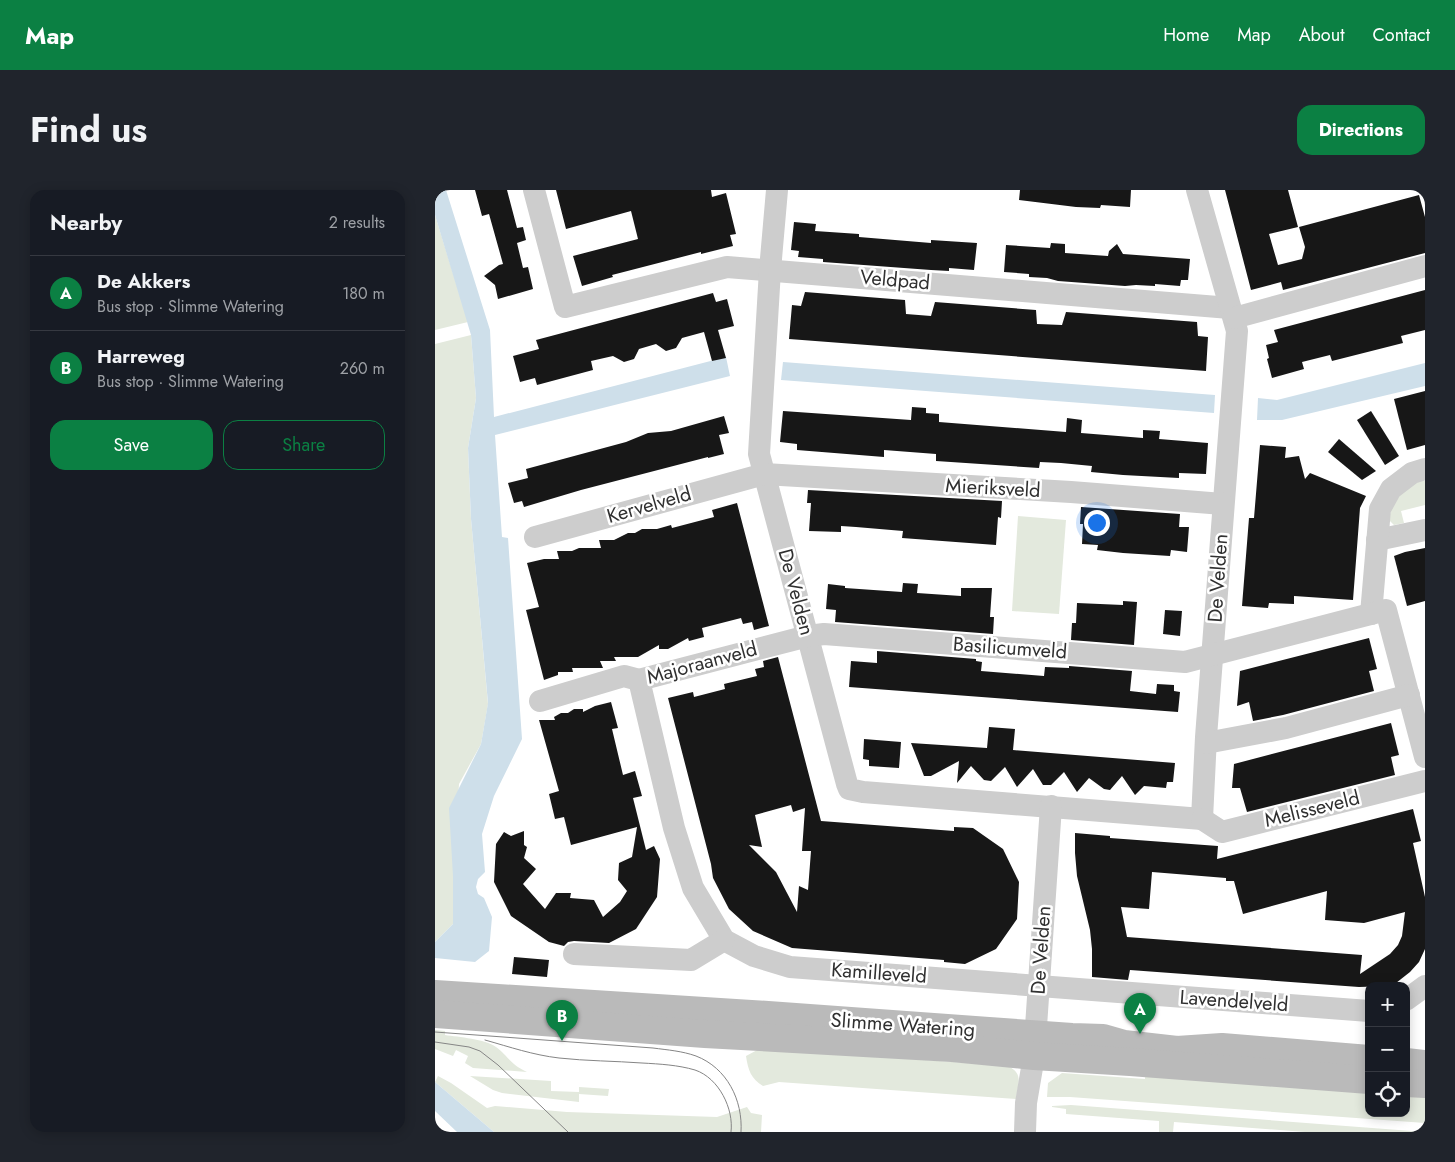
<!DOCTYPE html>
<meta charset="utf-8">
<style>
:root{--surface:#171b24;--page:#20242c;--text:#f1f3f6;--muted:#9ea1a6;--line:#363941;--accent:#0b8043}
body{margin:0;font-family:Jost,sans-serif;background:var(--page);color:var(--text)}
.controls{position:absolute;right:15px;bottom:15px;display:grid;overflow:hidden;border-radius:10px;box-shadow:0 2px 12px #0003}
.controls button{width:45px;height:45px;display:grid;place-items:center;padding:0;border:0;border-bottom:1px solid var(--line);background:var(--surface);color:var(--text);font:25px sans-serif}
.you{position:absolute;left:661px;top:332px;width:18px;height:18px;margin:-12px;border:4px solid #fff;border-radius:50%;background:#1a73e8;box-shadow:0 0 0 8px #1a73e833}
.badge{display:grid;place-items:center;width:32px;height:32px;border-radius:50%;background:var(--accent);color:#fff;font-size:16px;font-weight:700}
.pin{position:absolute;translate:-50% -41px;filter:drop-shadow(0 1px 2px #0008)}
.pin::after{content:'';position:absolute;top:26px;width:18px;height:15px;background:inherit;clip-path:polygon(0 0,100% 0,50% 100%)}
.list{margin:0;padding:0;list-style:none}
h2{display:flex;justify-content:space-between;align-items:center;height:65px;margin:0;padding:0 20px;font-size:21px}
h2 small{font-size:16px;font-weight:400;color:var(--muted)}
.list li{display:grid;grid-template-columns:32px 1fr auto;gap:15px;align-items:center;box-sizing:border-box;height:75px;padding:0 20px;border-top:1px solid var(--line)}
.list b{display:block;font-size:19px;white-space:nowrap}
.list p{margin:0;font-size:16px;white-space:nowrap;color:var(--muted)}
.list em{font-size:16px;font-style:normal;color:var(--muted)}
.actions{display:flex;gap:10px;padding:15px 20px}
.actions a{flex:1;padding:11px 0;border:1px solid var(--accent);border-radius:15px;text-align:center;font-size:18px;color:var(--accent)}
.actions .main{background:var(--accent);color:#fff}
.icon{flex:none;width:28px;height:28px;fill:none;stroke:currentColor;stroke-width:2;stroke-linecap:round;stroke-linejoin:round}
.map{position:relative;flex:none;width:990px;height:942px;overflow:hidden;border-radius:15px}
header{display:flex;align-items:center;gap:30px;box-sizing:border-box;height:70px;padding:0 25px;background:var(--accent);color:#fff}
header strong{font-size:24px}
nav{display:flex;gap:28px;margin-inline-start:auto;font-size:18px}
.intro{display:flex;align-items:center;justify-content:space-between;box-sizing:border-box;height:120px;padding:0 30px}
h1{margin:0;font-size:35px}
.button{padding:12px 22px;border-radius:15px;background:var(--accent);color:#fff;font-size:18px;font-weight:700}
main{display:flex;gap:30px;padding:0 30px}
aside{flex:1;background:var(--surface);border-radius:15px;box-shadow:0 2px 12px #0003}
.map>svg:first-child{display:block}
.green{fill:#e3e9dd}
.water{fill:#cedfea}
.building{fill:#171717;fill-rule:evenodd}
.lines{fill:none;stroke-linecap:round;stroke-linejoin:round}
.street{stroke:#cdcdcd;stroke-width:22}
.secondary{stroke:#bababa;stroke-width:28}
.tram{stroke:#858585;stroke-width:1}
.labels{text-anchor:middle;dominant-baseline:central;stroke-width:5;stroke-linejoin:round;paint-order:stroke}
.street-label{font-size:20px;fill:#303030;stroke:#fff}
</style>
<header>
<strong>Map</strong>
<nav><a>Home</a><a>Map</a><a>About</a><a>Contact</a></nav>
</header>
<div class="intro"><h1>Find us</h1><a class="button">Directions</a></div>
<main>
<aside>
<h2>Nearby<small>2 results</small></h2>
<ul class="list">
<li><span class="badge">A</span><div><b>De Akkers</b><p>Bus stop · Slimme Watering</p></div><em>180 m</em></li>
<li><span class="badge">B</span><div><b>Harreweg</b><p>Bus stop · Slimme Watering</p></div><em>260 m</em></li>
</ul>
<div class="actions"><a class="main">Save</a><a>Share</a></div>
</aside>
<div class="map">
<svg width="990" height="942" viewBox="0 0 990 942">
<rect width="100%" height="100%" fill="#fff"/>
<g class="green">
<polygon points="0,25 33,132 0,140"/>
<polygon points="36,145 41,208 33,258 36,329 53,514 46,554 24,594 18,686 18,734 0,752 0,154"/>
<path d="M981,291H990V315L966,321L969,333L959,335L954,330C957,309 965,302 981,291Z"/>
<polygon points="583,326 631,330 624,424 577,421"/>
<path d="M0,840L10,841V845C24,847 50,849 61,857C74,867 75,874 92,882L38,878L30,873L33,866L21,860L18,866L0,859Z"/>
<path d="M326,858L573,876C589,884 583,894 581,909L344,892L328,896C316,889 313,880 311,866Z"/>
<polygon points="710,879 934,896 934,923 971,923 971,899 990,900 990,933 635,907 612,907 613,893 627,883 710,889"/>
<polygon points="3,886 16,893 52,918 60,916 132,922 282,927 312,917 316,923 327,925 326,942 59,942 0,892"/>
<polygon points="35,886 116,891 116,901 144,902 144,897 174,899 173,906 144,904 144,912 67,903 58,900"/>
<polygon points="636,915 990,942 870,942 739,932 738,942 724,942 724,931 631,924 631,919 617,917 617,916"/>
</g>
<g class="water">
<polygon points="0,0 11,0 55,140 59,227 291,167 295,186 60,245 67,347 73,348 87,549 59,606 47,644 50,682 43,689 41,697 43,704 49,708 57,727 54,761 40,772 0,768 0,752 18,734 18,686 14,618 46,554 53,513 36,329 33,258 41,208 36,145 0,25"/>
<polygon points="348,172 780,205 779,223 346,190"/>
<polygon points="990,173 990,196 847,230 822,230 823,208 842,210"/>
<polygon points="0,892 59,942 22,942 0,921"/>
</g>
<g class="building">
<polygon points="40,0 72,0 82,38 88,37 91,50 82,53 88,78 93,77 98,99 63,109 60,95 49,86 64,75 68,74 54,24 47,26"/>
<polygon points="121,0 276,0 277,7 291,3 301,44 295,45 298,56 266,64 266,62 177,85 178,87 147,96 138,66 203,49 196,21 131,39"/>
<polygon points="585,0 696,0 695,17 666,15 665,18 641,17 584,10"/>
<polygon points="790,0 853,0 863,37 834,44 843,75 867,69 870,57 864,37 984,5 990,27 990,63 848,100 846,92 816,100"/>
<polygon points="359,32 381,34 380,41 424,44 424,47 496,53 496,50 542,53 539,80 514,78 514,81 496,80 388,72 388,69 363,67 364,61 356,60"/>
<polygon points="616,53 630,54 630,63 673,66 674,61 682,54 688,64 755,69 753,90 746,90 745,96 720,94 720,96 701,95 690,96 623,91 612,88 594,87 594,84 569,82 571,55 615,58"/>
<polygon points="990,100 990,140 966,146 968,153 897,171 895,165 867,172 869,179 837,188 832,169 834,168 831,155 843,152 839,140"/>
<polygon points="370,102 470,110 471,124 496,126 500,112 601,120 602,134 627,135 631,122 762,132 763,146 773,147 771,181 354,149 357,115 366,116"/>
<polygon points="278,103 281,112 292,109 299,136 283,140 291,168 277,171 269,142 247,148 241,158 231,161 221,154 204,159 199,169 189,172 178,166 156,171 158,180 102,195 100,188 85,192 78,166 104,159 101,150"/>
<polygon points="990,201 990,255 972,260 959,209"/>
<polygon points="477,217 491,218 491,223 504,224 504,232 631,242 632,228 647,230 646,243 708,248 708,240 725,241 724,249 773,253 771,284 744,283 744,288 688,285 656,282 657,276 626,273 605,272 604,278 501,271 501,264 449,260 449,267 362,260 362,254 345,252 348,221 476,230"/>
<polygon points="936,221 964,266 950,275 922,230"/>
<polygon points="289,226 294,243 284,245 289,264 273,268 273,267 146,300 89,317 87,311 79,313 73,293 93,288 91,279 191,252 213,243 236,241"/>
<polygon points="904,249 941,281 927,290 893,262"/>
<polygon points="825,255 851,257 850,268 864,266 870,289 875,283 931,306 925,318 918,410 859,406 859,414 834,413 833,418 807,416 814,328 819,328"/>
<polygon points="373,300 567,311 566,328 563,327 561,355 467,348 468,341 421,337 406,336 406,342 374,341 376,313 372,313"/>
<polygon points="302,313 334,436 319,440 317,432 308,434 306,428 267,438 269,447 254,451 253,448 233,459 224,459 224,455 203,467 179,467 181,471 165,471 168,478 137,478 138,482 123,482 123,485 109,490 91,420 104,417 92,373 109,369 124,369 122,361 137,361 144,358 166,358 164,350 179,350 193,343 200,343 207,339 222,339 236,335 237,338 279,327 277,320"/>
<polygon points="646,317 745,324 744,337 754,337 752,362 736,360 735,366 688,363 662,360 663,355 647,354 648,334 645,334"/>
<polygon points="990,358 990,411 972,416 959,366 970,362"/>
<polygon points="468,393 483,394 482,403 526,406 526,398 557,398 555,427 559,427 558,444 400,432 401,420 391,419 393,394 410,396 410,398 467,402"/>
<polygon points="688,411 702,412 699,455 636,450 637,433 641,433 642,413 688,415"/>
<polygon points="730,420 747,421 745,446 728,444"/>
<polygon points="934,448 942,479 934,481 939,501 848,525 818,531 814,512 802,516 805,481"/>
<polygon points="442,461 541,469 541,471 547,472 546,481 609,486 610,477 634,478 634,476 697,481 695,501 721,504 722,494 739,495 739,501 745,502 743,522 414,497 416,471 442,473"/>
<path d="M343,467L386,631L519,641V637L538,638L568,659L584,692L582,729L561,759L530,774L509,772V770L357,758L318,741L294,719L278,688L276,674L233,508L258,502L259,507L290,499L289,494L322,486L320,479L329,477L328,471ZM356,615L358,622L370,618L367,661H376L373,700L364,696L362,722L341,682L314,655L327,657L320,625Z"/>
<polygon points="176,512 183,538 177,539 188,585 200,581 207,606 198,608 211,660 219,656 225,669 222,707 201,739 174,753 139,751 133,752 129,756 114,752 76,726 59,692 61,654 69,642 76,646 89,641 89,655 92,657 89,668 101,679 88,694 110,719 121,703 136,703 135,708 159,710 168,727 185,712 192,701 183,690 184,673 197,667 202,637 136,655 129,627 120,629 114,604 124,601 104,530 120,530 119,527 126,523 133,523 139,519 148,519 148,522 160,516"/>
<polygon points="956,533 964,565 956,567 960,585 812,622 805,598 797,598 799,574"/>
<polygon points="554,537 580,539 578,560 740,573 738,592 732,592 731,598 709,596 700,605 687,586 675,600 669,599 654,588 642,602 629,582 616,595 608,595 598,579 582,597 570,577 556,591 549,590 536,576 522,593 524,571 496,586 489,586 476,553 552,558"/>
<polygon points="429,549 466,552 464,578 434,576 434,570 428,569"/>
<path d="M978,619L986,651L978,653L990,707V759L984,772L975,782L961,793L954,796L924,797L695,780L693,790L657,787V759L655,740L642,686L640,663V643L675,646V648L783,656L782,669ZM717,682L791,688V691H799L808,724L892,701L890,730L929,733L970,722L967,746L963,755L955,764L925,784L927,765L692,747L686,717L714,719Z"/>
<polygon points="79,767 114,770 112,787 77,784"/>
</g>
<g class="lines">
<g class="street">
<polyline points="99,0 130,117 292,77 795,118"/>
<polyline points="342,0 335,80 324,264 412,594 414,599 428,602 767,629 771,547 802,141 762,0"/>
<polyline points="799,128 990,76"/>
<polyline points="100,347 329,284 636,302 788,314"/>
<polyline points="942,350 990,340"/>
<polyline points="936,424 945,319 956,299 977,283 990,279"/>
<polyline points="204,490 239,638 258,698 289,750 319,766 355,777 934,821"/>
<polyline points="105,511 189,486 204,490 373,446 389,444 750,472 951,420 990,567"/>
<polyline points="771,553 851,538 974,505"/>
<polyline points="767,629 787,642 990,591"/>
<polyline points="139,764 256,770 289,750"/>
<polyline points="971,810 990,796"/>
<polyline points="590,942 591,913 599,866 616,616"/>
</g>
<g class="secondary">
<polyline points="0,804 333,825 637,847 668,848 689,854 742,860 787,857 934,869"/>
<polyline points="0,824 270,844 517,858 599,866 695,872 934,890"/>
<polyline points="971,872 990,874"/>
<polyline points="971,893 990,894"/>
</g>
<g class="tram">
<path d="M0,842L218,858C233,860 247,861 261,866C292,878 308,910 306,942"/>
<path d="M50,850C75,857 98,865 124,868C151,871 180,871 207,873C225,874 243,875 260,880C284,888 299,919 296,942"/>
<polyline points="0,852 34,857 45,861 63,875 133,942"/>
</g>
</g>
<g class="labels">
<g class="street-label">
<text transform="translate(460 90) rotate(5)">Veldpad</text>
<text transform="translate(558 298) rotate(3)">Mieriksveld</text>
<text transform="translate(214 315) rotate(-16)">Kervelveld</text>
<text transform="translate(783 388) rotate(-86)">De Velden</text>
<text transform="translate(361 402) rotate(75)">De Velden</text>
<text transform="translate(575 458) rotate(4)">Basilicumveld</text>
<text transform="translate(267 473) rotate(-15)">Majoraanveld</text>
<text transform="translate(877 619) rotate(-14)">Melisseveld</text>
<text transform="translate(606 760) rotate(-86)">De Velden</text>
<text transform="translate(444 783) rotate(4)">Kamilleveld</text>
<text transform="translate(799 811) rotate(4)">Lavendelveld</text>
<text transform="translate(468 835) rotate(4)">Slimme Watering</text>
</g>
</g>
</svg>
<div class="controls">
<button>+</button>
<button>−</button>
<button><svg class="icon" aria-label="locate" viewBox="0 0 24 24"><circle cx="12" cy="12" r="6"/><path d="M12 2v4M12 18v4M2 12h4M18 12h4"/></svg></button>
</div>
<div class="you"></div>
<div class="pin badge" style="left:705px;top:844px">A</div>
<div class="pin badge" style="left:127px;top:851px">B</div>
</div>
</main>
